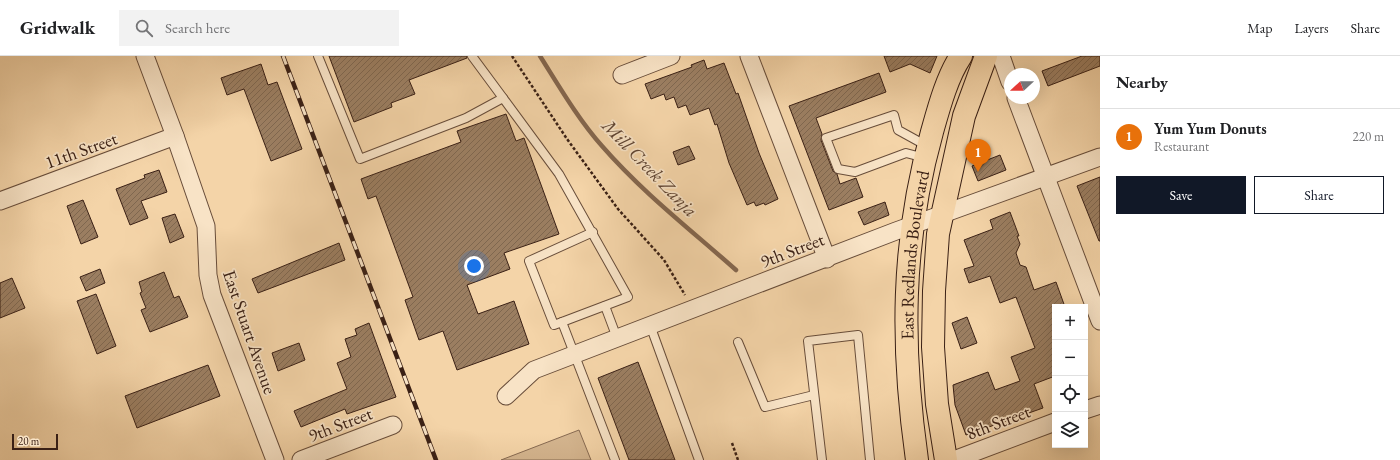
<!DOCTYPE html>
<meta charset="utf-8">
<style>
:root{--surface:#fff;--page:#f2f2f2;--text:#202124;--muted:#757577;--line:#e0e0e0;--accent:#111827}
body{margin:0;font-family:"EB Garamond",serif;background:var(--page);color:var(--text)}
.controls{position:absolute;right:12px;bottom:12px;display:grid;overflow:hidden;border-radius:0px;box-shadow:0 4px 16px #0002}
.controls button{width:36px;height:36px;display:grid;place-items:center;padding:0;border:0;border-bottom:1px solid var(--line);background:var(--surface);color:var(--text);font:20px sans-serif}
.compass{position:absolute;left:1004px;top:12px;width:36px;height:36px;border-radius:50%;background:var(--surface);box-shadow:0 4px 16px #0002;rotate:249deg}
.scale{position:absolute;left:12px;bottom:10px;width:46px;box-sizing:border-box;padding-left:4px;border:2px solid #3a2015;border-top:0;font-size:11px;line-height:14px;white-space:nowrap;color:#3a2015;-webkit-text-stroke:3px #f8e3c6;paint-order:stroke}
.you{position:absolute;left:474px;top:210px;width:14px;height:14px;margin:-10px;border:3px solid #fff;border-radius:50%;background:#1a73e8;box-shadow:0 0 0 6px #1a73e833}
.badge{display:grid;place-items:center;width:26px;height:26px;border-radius:50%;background:var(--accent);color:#fff;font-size:13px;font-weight:700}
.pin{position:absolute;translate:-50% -33px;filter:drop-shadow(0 1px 2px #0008)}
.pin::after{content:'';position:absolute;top:21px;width:14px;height:12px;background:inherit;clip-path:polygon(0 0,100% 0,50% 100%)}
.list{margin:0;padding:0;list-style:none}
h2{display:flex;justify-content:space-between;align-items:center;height:52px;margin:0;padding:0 16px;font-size:17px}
h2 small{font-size:13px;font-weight:400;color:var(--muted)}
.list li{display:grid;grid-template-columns:26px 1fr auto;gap:12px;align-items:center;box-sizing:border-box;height:56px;padding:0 16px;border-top:1px solid var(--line)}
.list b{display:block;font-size:15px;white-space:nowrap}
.list p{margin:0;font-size:13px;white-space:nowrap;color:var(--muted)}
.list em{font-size:13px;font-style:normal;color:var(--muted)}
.actions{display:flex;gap:8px;padding:12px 16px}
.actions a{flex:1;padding:9px 0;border:1px solid var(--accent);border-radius:0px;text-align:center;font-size:14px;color:var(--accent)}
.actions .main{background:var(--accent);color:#fff}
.icon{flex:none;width:22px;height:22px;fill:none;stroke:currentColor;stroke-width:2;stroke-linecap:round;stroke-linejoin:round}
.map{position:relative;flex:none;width:1100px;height:404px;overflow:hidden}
header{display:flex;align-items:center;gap:24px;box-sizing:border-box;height:56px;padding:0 20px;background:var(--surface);border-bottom:1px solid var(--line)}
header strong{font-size:19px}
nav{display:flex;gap:22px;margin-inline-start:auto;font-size:14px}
.search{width:280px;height:36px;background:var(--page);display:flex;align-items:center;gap:10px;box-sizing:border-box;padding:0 14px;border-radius:0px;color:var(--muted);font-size:15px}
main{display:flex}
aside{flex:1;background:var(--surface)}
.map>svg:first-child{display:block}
.green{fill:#d4b58f;stroke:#876a52}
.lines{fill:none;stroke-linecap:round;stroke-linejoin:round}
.stream{stroke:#84674f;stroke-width:4.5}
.building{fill:url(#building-hatch);stroke:#3a2015}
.lane-casing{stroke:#684d3a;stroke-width:10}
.street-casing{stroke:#684d3a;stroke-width:19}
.primary-casing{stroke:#3a2015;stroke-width:24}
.path{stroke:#3a2015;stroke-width:2.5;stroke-dasharray:3 2;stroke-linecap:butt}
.lane{stroke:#f8e3c6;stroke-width:8}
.street{stroke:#f8e3c6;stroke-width:17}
.primary{stroke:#f4d4a8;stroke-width:22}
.rail-casing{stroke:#3a2015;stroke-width:4.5}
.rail{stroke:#f8e3c6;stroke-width:3;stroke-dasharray:9;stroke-linecap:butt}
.labels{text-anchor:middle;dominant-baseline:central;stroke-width:3.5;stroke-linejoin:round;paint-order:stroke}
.street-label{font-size:18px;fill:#3a2015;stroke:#f8e3c6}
.water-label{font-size:19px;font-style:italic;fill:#5f4432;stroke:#f8e3c6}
</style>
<header>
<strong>Gridwalk</strong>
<div class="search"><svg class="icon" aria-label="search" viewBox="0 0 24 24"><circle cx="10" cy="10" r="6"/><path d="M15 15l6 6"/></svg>Search here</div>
<nav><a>Map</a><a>Layers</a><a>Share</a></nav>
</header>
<main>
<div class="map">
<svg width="1100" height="404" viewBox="0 0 1100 404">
<defs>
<pattern id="building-hatch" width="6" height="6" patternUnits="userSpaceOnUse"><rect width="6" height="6" fill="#9b7e61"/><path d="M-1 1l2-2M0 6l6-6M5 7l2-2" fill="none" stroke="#7f674f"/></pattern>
</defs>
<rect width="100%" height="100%" fill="#f4d4a8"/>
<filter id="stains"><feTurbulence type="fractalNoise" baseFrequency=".005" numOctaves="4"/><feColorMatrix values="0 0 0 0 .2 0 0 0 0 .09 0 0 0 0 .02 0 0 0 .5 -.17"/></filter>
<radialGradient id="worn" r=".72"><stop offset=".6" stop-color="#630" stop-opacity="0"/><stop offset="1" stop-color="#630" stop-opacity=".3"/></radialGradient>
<polygon class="green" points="579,374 591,404 501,404"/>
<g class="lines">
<path class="stream" d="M540,0C559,30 578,63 602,90C643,137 691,174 736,214"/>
</g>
<g class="building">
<polygon points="329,0 467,0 467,2 409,24 415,38 391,47 392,51 354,66"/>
<polygon points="884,0 937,0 930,17 910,8 890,16"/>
<polygon points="1082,0 1100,0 1100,10 1048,30 1042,15"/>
<polygon points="704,4 707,13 724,7 736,38 738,37 759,97 778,143 765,149 764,147 756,150 754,146 747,149 729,107 717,68 715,69 709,52 690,59 686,49 678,52 674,41 666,44 664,38 651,43 645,28 692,11 691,9"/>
<polygon points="261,8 268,29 277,26 302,93 271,105 244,33 227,39 221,22"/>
<polygon points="879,17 886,36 816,62 822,78 821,84 833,115 837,118 840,128 856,122 863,141 829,154 789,50"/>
<polygon points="506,58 516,85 524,82 559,178 504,197 510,213 467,229 478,258 514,245 529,288 457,314 443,275 419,284 405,244 413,241 376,140 368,143 361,123 461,86 457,75"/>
<polygon points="689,90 695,103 678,109 673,96"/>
<polygon points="1000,99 1006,114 978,125 972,110"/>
<polygon points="159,114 167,136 141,145 148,162 130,169 116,133 145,122 144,119"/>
<polygon points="1100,121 1100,185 1099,185 1077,130"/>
<polygon points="83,144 98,181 81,188 67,150"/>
<polygon points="885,146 889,159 864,169 858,156"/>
<polygon points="1010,156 1019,180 1017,180 1020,188 1016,197 1020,209 1026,211 1034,234 1056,226 1065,251 1055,251 1055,320 1034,328 1043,352 966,379 955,349 953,329 988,316 995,334 1020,325 1011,301 1035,292 1016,241 1000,247 990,220 969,227 964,213 974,210 964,184 993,173 990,164"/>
<polygon points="175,158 184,181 170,187 162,162"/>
<polygon points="339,187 345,204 258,237 252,223"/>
<polygon points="100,213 105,227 86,235 80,221"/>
<polygon points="164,216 174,242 179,240 188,261 150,276 141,254 146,252 140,237 142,236 139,226"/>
<polygon points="12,222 25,252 0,262 0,227"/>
<polygon points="96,238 116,290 97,298 77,245"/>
<polygon points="967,261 977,287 961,293 952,267"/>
<polygon points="369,267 396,341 347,358 345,353 301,371 294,355 347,333 337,307 351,301 345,283 357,279 355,273"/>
<polygon points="299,287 305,304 278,315 272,297"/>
<polygon points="638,306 675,404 629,404 598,322"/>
<polygon points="208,309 220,340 137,372 125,340"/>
</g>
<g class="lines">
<g class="lane-casing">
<g id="lane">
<polyline points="318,0 360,103 466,62 503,42 472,0"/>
<polyline points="503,42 559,118 628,241 562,266 615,404"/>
<polyline points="925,102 906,97 855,116 838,113 826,82 894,59 898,74 927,90"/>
<polyline points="605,250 617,282"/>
<polyline points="562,266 554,269 529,205 593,176"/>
<polyline points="650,269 699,404"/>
<polyline points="738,286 765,351 814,339"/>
<polyline points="822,404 808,285 858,279 870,404"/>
</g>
</g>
<g class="street-casing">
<g id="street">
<polyline points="145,0 175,80 206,170 208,219 212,239 275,404"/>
<polyline points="749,0 827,203"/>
<polyline points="1001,0 1010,26"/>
<polyline points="622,19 671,0"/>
<polyline points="1016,42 1100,265"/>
<polyline points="0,145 175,80"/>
<polyline points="506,340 534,314 896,175 1100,101"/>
<polyline points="1085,354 1100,349"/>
<polyline points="301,404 393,369"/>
<polyline points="954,404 1055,366"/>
</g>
</g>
<g class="primary-casing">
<g id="primary">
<path id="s1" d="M917,404C901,291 901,187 932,76C939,51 947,21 961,0"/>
<polyline points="946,404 937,348 933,291 934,235 938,178 964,60 986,0"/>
</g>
</g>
<g class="path">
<polyline points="512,0 567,83 618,153 664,204 685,239"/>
<polyline points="732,387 738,404"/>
</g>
<use href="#lane" class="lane"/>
<use href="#street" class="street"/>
<use href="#primary" class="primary"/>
<g class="rail-casing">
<polyline id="rail" points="283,0 436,404"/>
</g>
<use href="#rail" class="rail"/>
</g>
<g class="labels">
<g class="street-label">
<text transform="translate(81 94) rotate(-20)">11th Street</text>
<text transform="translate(792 194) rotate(-21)">9th Street</text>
<text stroke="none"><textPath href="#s1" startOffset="206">East Redlands Boulevard</textPath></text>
<text transform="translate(250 276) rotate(71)">East Stuart Avenue</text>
<text transform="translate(998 366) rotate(-21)">8th Street</text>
<text transform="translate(340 368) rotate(-21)">9th Street</text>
</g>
<g class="water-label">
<text transform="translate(650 112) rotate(46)">Mill Creek Zanja</text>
</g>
</g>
<rect width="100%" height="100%" filter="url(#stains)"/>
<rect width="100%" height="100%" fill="url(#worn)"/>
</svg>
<div class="controls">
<button>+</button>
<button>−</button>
<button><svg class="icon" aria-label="locate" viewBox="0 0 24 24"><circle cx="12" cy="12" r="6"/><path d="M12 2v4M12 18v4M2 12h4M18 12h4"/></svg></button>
<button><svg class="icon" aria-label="layers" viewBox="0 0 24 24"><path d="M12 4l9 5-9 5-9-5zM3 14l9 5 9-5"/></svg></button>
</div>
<svg class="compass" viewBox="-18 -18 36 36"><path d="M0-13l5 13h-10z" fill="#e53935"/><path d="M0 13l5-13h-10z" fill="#757577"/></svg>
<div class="scale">20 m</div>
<div class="you"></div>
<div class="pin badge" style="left:978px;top:116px;background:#e8710a">1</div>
</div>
<aside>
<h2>Nearby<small></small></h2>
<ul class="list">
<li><span class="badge" style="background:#e8710a">1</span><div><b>Yum Yum Donuts</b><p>Restaurant</p></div><em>220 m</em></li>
</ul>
<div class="actions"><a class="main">Save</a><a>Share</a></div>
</aside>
</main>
